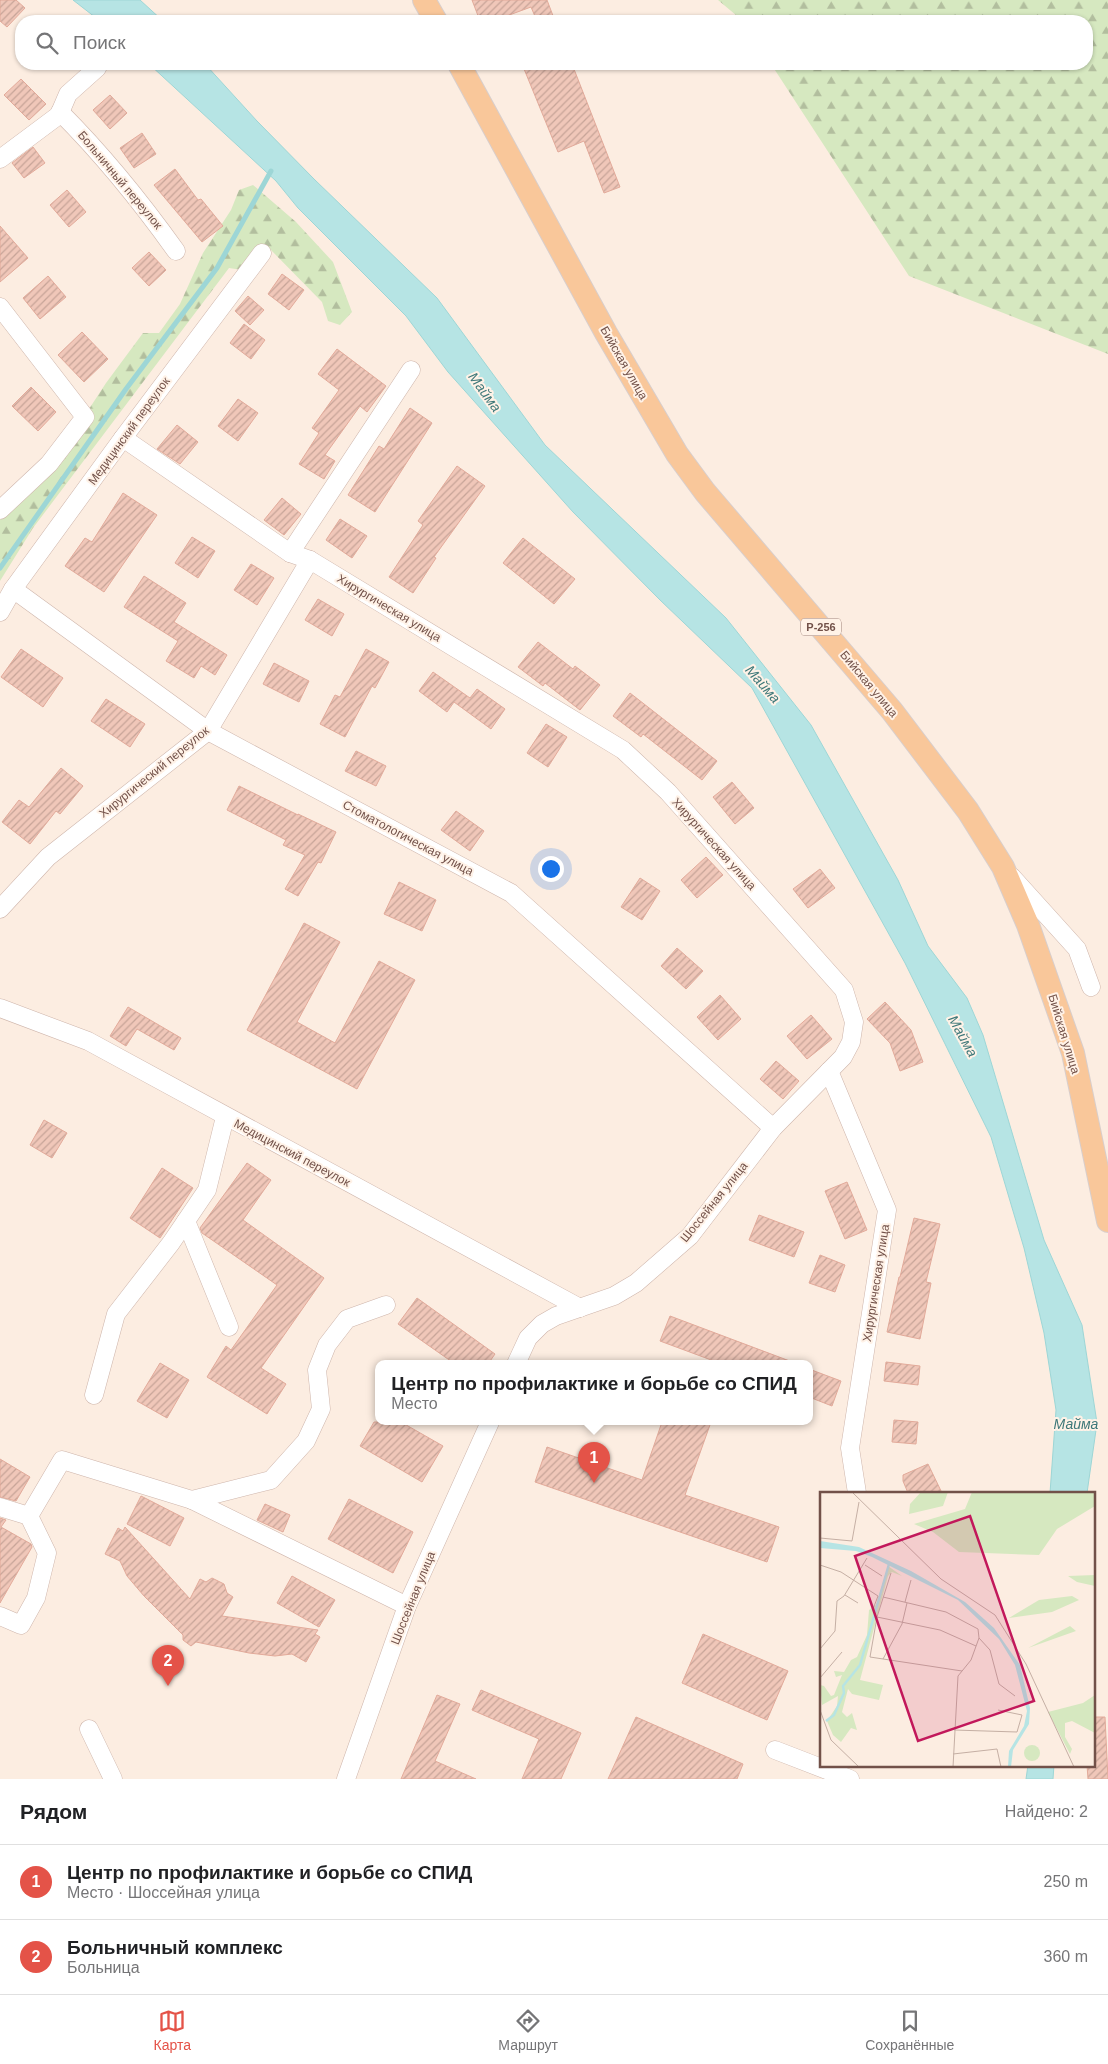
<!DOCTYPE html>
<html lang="ru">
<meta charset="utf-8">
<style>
:root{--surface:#fff;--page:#f2f2f2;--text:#202124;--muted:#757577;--line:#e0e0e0;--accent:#e45348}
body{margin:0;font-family:Arial,sans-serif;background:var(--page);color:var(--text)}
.you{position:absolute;left:550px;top:868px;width:18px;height:18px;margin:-12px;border:4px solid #fff;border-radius:50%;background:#1a73e8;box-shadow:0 0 0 8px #1a73e833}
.badge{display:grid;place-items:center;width:32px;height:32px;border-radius:50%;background:var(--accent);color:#fff;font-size:16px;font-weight:700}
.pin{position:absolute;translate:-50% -41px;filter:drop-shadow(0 1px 2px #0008)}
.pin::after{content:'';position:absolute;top:26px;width:18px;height:15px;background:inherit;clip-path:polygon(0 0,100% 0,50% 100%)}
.popup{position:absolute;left:375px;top:1360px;width:438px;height:65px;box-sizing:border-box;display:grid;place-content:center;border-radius:10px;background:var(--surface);filter:drop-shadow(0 1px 4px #0005);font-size:16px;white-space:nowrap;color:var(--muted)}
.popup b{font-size:19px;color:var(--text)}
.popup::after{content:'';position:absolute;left:50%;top:100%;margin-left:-10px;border:10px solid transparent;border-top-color:var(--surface)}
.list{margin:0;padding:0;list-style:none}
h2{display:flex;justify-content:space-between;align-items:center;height:65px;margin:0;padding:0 20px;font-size:21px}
h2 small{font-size:16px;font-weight:400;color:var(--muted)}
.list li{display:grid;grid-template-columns:32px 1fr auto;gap:15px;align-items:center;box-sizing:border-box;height:75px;padding:0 20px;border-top:1px solid var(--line)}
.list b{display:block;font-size:19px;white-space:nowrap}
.list p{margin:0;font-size:16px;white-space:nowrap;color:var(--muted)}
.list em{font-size:16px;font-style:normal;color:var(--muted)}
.icon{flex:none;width:28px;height:28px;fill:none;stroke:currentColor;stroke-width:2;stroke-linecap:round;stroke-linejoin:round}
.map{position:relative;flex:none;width:1108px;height:1779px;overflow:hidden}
.search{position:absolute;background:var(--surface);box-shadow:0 1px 4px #0004;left:15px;right:15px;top:15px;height:55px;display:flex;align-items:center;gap:12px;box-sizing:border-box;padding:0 18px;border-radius:20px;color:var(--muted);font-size:19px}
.sheet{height:215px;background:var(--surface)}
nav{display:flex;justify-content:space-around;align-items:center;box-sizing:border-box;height:70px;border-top:1px solid var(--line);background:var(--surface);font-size:14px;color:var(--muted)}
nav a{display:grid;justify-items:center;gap:2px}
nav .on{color:var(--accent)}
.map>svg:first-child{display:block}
.forest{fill:url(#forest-firs)}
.water{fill:#b6e4e4;stroke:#9dd6d6}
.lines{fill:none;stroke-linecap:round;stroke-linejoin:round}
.stream{stroke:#9dd6d6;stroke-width:5}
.building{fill:url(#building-hatch);stroke:#e2aa9a}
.minor-casing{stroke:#ceb5ab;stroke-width:19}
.major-casing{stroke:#d8cecc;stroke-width:24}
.minor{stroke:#fff;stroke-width:18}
.major{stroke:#f9c79a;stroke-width:22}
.labels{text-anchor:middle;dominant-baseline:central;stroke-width:4;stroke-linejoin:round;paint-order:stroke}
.shield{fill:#fff2e7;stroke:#9c8178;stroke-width:1}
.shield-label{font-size:11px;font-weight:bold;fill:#725149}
.street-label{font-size:12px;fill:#725149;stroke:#fff2e7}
.water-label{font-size:14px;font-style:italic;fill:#3d7778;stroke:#fff2e7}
.inset-river{fill:none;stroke:#b6e4e4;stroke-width:2.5}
.inset-road{fill:none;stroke:#c5afa4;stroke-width:1}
.view{fill:#c2185b;fill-opacity:0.15;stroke:#c2185b;stroke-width:2.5}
.inset-edge{fill:none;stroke:#725149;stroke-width:2.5}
</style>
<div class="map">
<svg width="1108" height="1779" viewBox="0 0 1108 1779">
<defs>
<pattern id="forest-firs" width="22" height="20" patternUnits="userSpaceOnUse" patternTransform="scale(1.25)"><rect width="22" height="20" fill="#d6e8c0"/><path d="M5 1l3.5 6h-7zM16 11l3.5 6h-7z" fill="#b2be9e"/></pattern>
<pattern id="building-hatch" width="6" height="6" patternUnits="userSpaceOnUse" patternTransform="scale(1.25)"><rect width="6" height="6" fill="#f0c7b9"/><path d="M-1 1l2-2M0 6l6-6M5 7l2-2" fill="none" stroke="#c7a498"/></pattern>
</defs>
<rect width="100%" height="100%" fill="#fcede1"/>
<g class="forest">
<polygon points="718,0 1108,0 1108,354 909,276 771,64 1087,64 1087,21 743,21"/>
<polygon points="253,185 296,222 333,262 352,312 340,325 328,321 322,302 270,249 242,270 229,268 33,528 0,581 0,520 38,487 106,383 143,333 159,333 180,304 203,253 231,210 239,190"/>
</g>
<g class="water">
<polygon points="73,0 140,0 163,21 100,21"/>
<polygon points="149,64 205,64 257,121 314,179 437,298 545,445 726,618 811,725 898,880 928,946 967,998 983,1035 1044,1240 1082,1325 1097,1423 1087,1493 1050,1493 1056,1410 1044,1333 1024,1248 991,1137 905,963 752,688 660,600 573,512 448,372 406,316 298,208 276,181"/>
<polygon points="1028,1765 1054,1765 1053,1779 1026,1779"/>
</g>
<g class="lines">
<polyline class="stream" points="0,568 126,389 217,268 271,171"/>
</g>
<g class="building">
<polygon points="0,0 16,0 25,8 7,27 0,21"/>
<polygon points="472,0 547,0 555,21 537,21 531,7 493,21 480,21"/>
<polygon points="522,64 572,64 620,187 604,193 584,141 558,152"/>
<polygon points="21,79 46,104 29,120 4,95"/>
<polygon points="110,95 127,113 110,129 93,110"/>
<polygon points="142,133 156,154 134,168 120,148"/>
<polygon points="33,147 45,163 24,178 12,163"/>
<polygon points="175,169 198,200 201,199 223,226 202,242 154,185"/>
<polygon points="67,190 86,212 69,227 50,205"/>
<polygon points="0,226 28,258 0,282"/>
<polygon points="149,252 166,270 149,286 132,268"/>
<polygon points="282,274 304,290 289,310 268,294"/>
<polygon points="48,276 66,297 40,319 23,298"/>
<polygon points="248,296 264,310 250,325 235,311"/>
<polygon points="244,324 265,340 251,359 230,343"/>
<polygon points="82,332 108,359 84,382 58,355"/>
<polygon points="337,349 386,386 367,412 360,406 325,455 335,461 324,479 299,464 319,433 312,428 339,390 318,374"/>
<polygon points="31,387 56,412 38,431 12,406"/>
<polygon points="238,399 258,413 238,441 218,426"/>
<polygon points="410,408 432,423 375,512 348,495 379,446 384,449"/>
<polygon points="177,425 198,442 180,464 157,449"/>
<polygon points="457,466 485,486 434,557 436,558 413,593 389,577 423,525 418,521"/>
<polygon points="123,493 157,515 104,592 65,566 85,538 92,542"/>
<polygon points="282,498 301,514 284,535 264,520"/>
<polygon points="340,519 367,536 352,558 326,540"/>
<polygon points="192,537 215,551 198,578 175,563"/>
<polygon points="523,538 575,579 554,604 503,563"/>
<polygon points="251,564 274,578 257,605 234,590"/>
<polygon points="144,576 186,603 174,622 227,655 215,675 201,666 194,678 166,661 178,641 124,607"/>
<polygon points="318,599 344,614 332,636 305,620"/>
<polygon points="538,642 573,669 575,666 600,685 580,710 545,683 543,686 518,667"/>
<polygon points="21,649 63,678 43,707 1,677"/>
<polygon points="366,649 389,662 375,688 372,686 345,737 320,724 335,695 340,697"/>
<polygon points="274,663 309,681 299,702 263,684"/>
<polygon points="433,672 470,698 477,689 505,709 491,729 454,702 447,712 419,691"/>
<polygon points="630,693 717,761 702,780 643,734 641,737 613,716"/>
<polygon points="106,699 145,724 130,747 91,721"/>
<polygon points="546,724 567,737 548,767 527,753"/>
<polygon points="356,751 386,766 376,786 345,771"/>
<polygon points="61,768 83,786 60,814 56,811 30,844 2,822 19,800 29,807"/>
<polygon points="732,782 754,808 735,824 713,797"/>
<polygon points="239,786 298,815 298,814 336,832 321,863 318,862 298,896 285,889 305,855 283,845 286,840 227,810"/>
<polygon points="456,811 484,831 470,851 441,830"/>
<polygon points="706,857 723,875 697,898 681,880"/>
<polygon points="820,869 835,888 808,908 793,889"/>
<polygon points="640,878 660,891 642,920 621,907"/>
<polygon points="399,882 436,900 422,931 384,914"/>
<polygon points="304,923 340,942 297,1022 335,1043 379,961 415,980 357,1089 247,1030"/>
<polygon points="677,948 703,971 686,989 661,966"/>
<polygon points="720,995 741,1019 718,1040 697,1017"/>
<polygon points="885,1002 911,1030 923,1062 900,1071 890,1043 867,1019"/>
<polygon points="128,1007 181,1038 174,1050 137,1029 126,1046 110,1036"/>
<polygon points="811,1015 832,1039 807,1059 787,1036"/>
<polygon points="776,1061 799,1081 783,1099 760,1079"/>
<polygon points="44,1120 67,1133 52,1158 30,1145"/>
<polygon points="247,1163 271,1180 243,1220 324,1278 261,1368 286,1384 267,1414 207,1377 226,1346 231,1350 277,1285 202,1233 200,1228"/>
<polygon points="162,1168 193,1188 160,1238 130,1218"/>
<polygon points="847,1182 867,1230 845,1239 825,1191"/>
<polygon points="759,1215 804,1232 794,1257 749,1240"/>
<polygon points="914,1218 940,1224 926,1282 931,1283 920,1339 887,1332 899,1277 900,1277"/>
<polygon points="820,1255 845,1265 835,1292 809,1283"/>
<polygon points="417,1298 495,1354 488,1364 455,1364 398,1324"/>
<polygon points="670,1316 795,1363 795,1364 722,1364 660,1341"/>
<polygon points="886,1362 920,1366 918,1385 884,1381"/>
<polygon points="160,1363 189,1380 167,1418 137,1401"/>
<polygon points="809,1369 841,1381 832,1406 809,1397"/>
<polygon points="894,1420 918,1422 916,1444 892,1442"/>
<polygon points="374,1422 401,1422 443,1446 422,1482 360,1446"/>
<polygon points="662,1422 711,1422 685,1495 779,1527 767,1562 535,1482 547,1447 642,1480"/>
<polygon points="0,1459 30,1477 16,1501 0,1497"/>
<polygon points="928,1464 942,1493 908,1493 903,1481 903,1475"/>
<polygon points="141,1496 184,1518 170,1546 127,1524"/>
<polygon points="349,1499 413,1532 393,1573 328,1539"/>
<polygon points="265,1504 290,1515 283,1532 257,1520"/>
<polygon points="0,1518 6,1520 1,1527 31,1544 32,1547 0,1603"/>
<polygon points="125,1527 190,1599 200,1579 206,1582 212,1578 224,1584 227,1593 233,1597 222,1616 318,1630 315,1634 320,1637 306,1662 292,1654 275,1656 249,1653 196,1642 191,1646 183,1640 183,1635 144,1596 127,1576 120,1561 105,1554 118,1528 123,1531"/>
<polygon points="292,1576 335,1600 319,1627 277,1603"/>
<polygon points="703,1634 788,1671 767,1720 682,1683"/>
<polygon points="481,1690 581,1733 561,1779 522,1779 539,1739 472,1710"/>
<polygon points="437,1695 460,1704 435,1761 476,1779 401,1779"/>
<polygon points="636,1717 743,1764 737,1779 608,1779"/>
<polygon points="1094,1717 1105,1717 1108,1779 1088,1779 1087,1765 1094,1765"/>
</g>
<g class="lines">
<g class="minor-casing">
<g id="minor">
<path d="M60,112C103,155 141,202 176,251"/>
<polyline points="0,159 59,115 68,94 97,68 99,64"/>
<polyline points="0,307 85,417 49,464 0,510"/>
<polyline points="123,438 290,553 310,560 623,750 668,792 844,990 854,1022 851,1042 843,1057 773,1128 690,1236 636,1283 614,1296 556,1316 542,1324 528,1338 516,1364"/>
<polyline points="290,553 411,370"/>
<polyline points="13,589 208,731 511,893 773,1128"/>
<polyline points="0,612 13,589 123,438 262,253"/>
<polyline points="1012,877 1077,949 1091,987"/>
<polyline points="0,909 48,857 208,731 310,560"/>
<polyline points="0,1008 88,1041 580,1308"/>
<polyline points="829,1071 887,1210 850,1448 857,1493"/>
<polyline points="186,1221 229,1327"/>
<polyline points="94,1395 116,1314 171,1243 207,1190 225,1117"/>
<polyline points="192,1500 271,1480 306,1441 321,1409 317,1370 327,1345 347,1319 386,1305"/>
<polyline points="0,1507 29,1516 47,1553 36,1598 21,1625 0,1616"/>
<polyline points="29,1516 62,1460 192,1500 407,1606"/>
<polyline points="89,1729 113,1779"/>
<polyline points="775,1750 850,1779"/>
<polyline points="346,1779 407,1606 490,1422"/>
</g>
</g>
<g class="major-casing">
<g id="major">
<polyline points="424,0 436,21"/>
<polyline points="459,64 606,333 677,454 705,492 892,711 968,811 1003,867 1028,925 1073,1053 1108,1221"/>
</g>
</g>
<use href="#minor" class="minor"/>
<use href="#major" class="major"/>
</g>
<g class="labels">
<rect class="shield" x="801" y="618.5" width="40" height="17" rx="4"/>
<g class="shield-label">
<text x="821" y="627">Р-256</text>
</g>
<g class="street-label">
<text transform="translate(120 180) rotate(50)">Больничный переулок</text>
<text transform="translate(624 363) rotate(60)">Бийская улица</text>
<text transform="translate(129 431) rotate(-54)">Медицинский переулок</text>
<text transform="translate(389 608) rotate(31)">Хирургическая улица</text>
<text transform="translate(869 684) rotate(50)">Бийская улица</text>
<text transform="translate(154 772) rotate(-39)">Хирургический переулок</text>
<text transform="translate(408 838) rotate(28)">Стоматологическая улица</text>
<text transform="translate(714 844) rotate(48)">Хирургическая улица</text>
<text transform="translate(1064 1034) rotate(73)">Бийская улица</text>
<text transform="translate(292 1153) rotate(28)">Медицинский переулок</text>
<text transform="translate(714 1202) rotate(-51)">Шоссейная улица</text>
<text transform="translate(876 1283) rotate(-81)">Хирургическая улица</text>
<text transform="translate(413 1598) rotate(-68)">Шоссейная улица</text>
</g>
<g class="water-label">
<text transform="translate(485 392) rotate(54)">Майма</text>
<text transform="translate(763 684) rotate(49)">Майма</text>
<text transform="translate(963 1036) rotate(61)">Майма</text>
<text x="1076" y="1424">Майма</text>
</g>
</g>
<g transform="translate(820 1492)">
<rect width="275" height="275" fill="#fcede1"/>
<path d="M101,0H128L123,14L89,22L90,12ZM152,0H275V14L237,37L219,63L139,60L113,40L94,32L145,17ZM68,74L82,84L72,80L68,84L40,188L63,193L59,208L32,202L28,197L22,220L27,225L32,221L37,238L31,236L21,250L13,243L7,229L17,214L18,204L2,213L0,193L4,194L11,204L14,203L22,183L16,185L14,179L24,180L31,168L37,165L47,143L49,118L56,113ZM275,83V94L257,90L248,84ZM252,104L259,108L232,120L189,126L219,108ZM250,134L256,139L208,156ZM275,203V241L252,229L245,231V245L252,257L250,262L228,220L263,211Z" fill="#d6e8c0"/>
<path d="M204 261a8 8 0 1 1 16 0a8 8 0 1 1-16 0Z" fill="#d6e8c0"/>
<path d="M0,49L39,55L91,79L145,110L174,136L200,173L210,216L209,232L193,258L191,275H188L189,259L204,234L207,219L195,173L179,147L138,108L52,65L36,59L0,56Z" fill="#b6e4e4"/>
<path class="inset-river" d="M6,229L14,223L24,201L23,194L40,173L69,72"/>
<path class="inset-road" d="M32,0L121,87L175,123L206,172L254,275M0,46L32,49L39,10M0,73L21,80L58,104L53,117M45,73L62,84M71,81L57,125L50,165L142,179M25,103L38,111M63,105L126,120L158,137L159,146L170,158L179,192L195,204M85,110L91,88M57,125L120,138L156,154M0,157L15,139L17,109L24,104L47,66M63,167L82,132L87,111M0,186L22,160M0,218L11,248L39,275M134,238L197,240L202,223L178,218M133,262L177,257L181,275M133,275L138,184L151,168L159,146"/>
<path class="view" d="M150,24L214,209L98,249L35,64Z"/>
<rect width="275" height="275" class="inset-edge"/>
</g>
</svg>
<div class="you"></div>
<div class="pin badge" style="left:594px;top:1483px">1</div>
<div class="popup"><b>Центр по профилактике и борьбе со СПИД</b>Место</div>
<div class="pin badge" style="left:168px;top:1686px">2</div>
<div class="search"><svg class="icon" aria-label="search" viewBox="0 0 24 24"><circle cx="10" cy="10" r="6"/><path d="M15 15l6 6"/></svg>Поиск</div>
</div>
<section class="sheet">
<h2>Рядом<small>Найдено: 2</small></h2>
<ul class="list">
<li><span class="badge">1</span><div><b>Центр по профилактике и борьбе со СПИД</b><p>Место · Шоссейная улица</p></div><em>250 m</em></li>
<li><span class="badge">2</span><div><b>Больничный комплекс</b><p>Больница</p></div><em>360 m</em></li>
</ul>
</section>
<nav>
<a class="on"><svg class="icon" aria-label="map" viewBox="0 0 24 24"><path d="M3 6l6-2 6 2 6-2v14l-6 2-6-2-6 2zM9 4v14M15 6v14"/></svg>Карта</a>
<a><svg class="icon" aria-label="directions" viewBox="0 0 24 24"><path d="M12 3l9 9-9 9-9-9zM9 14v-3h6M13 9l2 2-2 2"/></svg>Маршрут</a>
<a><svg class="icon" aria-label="saved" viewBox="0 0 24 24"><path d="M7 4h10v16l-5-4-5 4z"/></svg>Сохранённые</a>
</nav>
